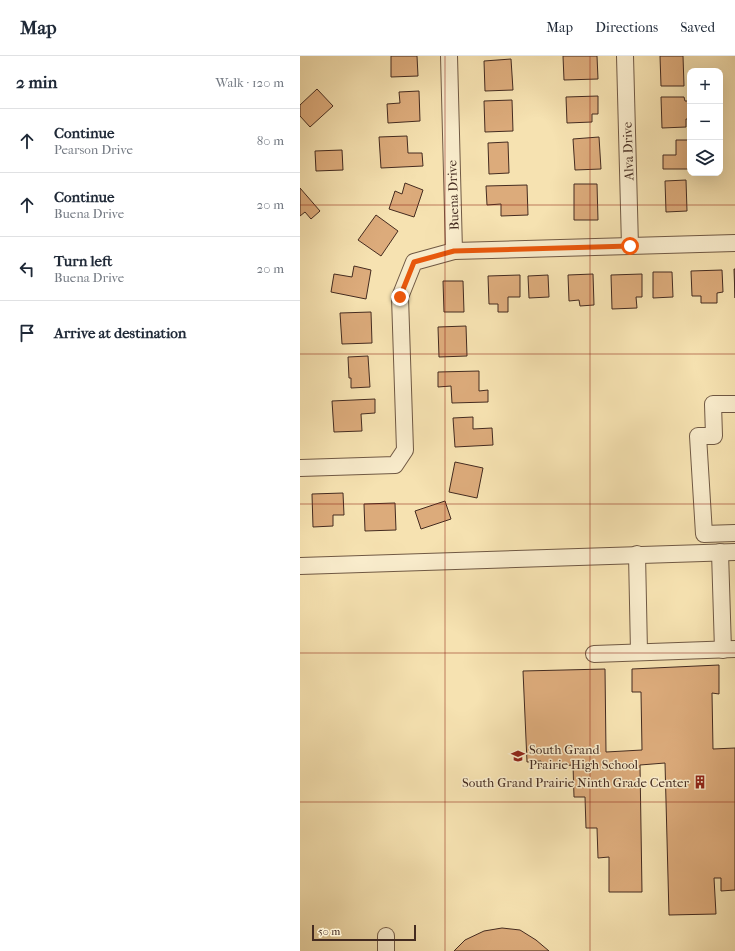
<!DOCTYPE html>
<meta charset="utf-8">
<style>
:root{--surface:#fff;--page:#f2f2f3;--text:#1f2937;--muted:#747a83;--line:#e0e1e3}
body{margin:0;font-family:"IM FELL French Canon",serif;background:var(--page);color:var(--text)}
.controls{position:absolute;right:12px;top:12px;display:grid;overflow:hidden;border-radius:8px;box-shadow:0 4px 16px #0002}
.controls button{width:36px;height:36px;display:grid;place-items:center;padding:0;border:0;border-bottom:1px solid var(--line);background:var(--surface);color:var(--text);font:20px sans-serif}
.scale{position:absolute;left:12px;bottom:10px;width:104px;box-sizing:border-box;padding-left:4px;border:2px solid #442b20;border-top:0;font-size:11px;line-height:14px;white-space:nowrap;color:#442b20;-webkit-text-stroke:3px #f9eccc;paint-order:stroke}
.stop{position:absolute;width:12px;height:12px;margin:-9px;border:3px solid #ea580c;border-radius:50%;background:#fff}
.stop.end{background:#ea580c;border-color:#fff;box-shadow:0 1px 4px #0008}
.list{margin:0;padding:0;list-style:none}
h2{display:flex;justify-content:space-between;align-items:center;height:52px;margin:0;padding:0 16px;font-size:17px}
h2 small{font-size:13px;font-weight:400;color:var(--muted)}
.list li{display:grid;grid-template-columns:26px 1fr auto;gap:12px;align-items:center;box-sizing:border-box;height:64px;padding:0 16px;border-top:1px solid var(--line)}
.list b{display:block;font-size:15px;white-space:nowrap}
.list p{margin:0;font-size:13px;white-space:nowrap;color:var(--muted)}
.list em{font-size:13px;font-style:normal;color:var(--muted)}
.icon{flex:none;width:22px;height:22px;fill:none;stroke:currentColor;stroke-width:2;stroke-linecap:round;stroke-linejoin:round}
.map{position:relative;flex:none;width:435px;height:895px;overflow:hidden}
header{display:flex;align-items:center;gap:24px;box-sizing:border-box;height:56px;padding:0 20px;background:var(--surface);border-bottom:1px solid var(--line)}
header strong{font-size:19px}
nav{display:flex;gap:22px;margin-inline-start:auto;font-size:14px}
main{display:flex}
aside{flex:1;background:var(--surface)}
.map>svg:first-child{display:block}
.building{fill:#dcab7b;stroke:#442b20}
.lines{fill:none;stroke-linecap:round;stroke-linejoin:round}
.minor-casing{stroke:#705944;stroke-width:18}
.minor{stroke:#f9eccc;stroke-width:16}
.route{stroke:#ea580c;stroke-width:5}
.grid{fill:none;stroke:#8f2418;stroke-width:1;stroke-opacity:0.55}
.labels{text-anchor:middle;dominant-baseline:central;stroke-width:3;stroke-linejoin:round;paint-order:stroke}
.street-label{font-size:13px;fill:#442b20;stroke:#f9eccc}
.poi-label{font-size:13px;fill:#442b20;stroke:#f9eccc;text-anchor:start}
</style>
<header>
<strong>Map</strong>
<nav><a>Map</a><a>Directions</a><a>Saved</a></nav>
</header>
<main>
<aside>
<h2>2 min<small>Walk · 120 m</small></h2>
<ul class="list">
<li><svg class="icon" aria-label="ahead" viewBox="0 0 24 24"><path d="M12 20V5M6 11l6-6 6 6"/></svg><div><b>Continue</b><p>Pearson Drive</p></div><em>80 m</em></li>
<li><svg class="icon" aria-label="ahead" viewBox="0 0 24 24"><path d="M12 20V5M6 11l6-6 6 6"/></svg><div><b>Continue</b><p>Buena Drive</p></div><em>20 m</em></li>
<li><svg class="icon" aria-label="left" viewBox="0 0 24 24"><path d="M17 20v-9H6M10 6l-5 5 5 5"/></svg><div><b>Turn left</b><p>Buena Drive</p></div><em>20 m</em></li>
<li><svg class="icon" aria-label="arrive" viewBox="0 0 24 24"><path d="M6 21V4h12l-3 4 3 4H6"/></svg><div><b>Arrive at destination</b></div></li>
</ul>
</aside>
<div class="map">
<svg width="435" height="895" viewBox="0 0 435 895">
<rect width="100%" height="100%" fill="#f6e2b1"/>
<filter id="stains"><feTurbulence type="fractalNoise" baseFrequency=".005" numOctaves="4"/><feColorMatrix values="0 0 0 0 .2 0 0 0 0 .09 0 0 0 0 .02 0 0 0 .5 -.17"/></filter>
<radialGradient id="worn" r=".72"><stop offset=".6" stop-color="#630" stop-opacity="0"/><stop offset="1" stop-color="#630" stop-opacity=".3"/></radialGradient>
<g class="building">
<polygon points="91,0 117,0 118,20 91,21"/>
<polygon points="263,0 297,0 298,23 264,24"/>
<polygon points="360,0 383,0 384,30 361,30"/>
<polygon points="211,3 213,34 185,35 184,5"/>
<polygon points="17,33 33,50 10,71 0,60 0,49"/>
<polygon points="119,35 120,65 88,67 87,48 100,47 99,36"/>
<polygon points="298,40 298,58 292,58 292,66 267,67 266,41"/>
<polygon points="361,41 384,41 385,45 390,45 390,63 386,63 386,71 362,72"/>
<polygon points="212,44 213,75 185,76 184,45"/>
<polygon points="107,80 108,97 122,97 123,110 81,112 79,81"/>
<polygon points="299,81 301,113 275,114 273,83"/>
<polygon points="376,84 390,84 390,113 363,113 363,99 376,99"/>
<polygon points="208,86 209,117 189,118 188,87"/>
<polygon points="42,94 43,114 16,115 15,95"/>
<polygon points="386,124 387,155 366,156 365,125"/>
<polygon points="105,127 123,134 114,161 89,153 95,135 102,138"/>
<polygon points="274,128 297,128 298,164 274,164"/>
<polygon points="227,129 228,159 201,160 201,148 187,149 186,130"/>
<polygon points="0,132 20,155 11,163 5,156 0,160"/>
<polygon points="76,159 98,175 81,200 58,184"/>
<polygon points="54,210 71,214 66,243 31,236 34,218 52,221"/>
<polygon points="434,213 435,213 435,242"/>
<polygon points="422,214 423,236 417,237 417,247 401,247 401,240 392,240 391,215"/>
<polygon points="353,216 372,216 373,241 353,242"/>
<polygon points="293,218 294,249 280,250 279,244 269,245 268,219"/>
<polygon points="342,218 342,241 336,241 337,252 312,253 311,219"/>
<polygon points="220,219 220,241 208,241 208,256 198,256 198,248 189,248 188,220"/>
<polygon points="248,219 249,241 229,242 228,220"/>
<polygon points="143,225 163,225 164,256 144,256"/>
<polygon points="71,256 72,287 42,288 40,257"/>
<polygon points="166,270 167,300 139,301 138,271"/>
<polygon points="68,300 70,331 51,332 51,322 49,322 48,301"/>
<polygon points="179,315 179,335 188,334 188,346 152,347 151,330 138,331 138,316"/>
<polygon points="75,343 75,357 61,358 62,375 34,376 32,345"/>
<polygon points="173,361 173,373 192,372 193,389 155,391 153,362"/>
<polygon points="155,406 183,412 177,442 149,436"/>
<polygon points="43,437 44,459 33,459 33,470 13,471 12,438"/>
<polygon points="145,445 151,463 121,473 115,455"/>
<polygon points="95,447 96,474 65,475 64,448"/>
<polygon points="419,609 419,638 412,637 413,693 435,692 435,834 421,835 421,822 414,822 416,858 369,859 365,707 340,709 342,836 309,836 309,801 298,802 297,772 286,772 285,741 274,741 273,709 241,711 241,705 227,706 223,615 305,613 306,696 342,694 341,636 332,636 332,613"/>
<polygon points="202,872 220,874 236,884 249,895 154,895 165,884 184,875"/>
</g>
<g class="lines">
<g class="minor-casing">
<g id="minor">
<polyline points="149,0 154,195"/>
<polyline points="325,0 330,190"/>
<polyline points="435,348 413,348 414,380 398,380 404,478 435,477"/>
<polyline points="0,412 95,409 105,394 100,241 114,206 154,195 435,187"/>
<polyline points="420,496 423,594"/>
<polyline points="337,498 339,596"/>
<polyline points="0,510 435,496"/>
<polyline points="294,598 435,593"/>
<polyline points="86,880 86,895"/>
</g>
</g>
<use href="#minor" class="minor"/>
</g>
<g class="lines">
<polyline class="route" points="100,241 114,206 154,195 330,190"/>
</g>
<path class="grid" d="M145,0V895M290,0V895M0,149H435M0,298H435M0,448H435M0,597H435M0,746H435"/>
<defs>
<g id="school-bare" transform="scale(1.08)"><path d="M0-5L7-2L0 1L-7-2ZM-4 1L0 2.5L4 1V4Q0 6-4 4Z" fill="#8f2418" stroke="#f9eccc" stroke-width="2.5" paint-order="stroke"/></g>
<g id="building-bare" transform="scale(1.08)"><path d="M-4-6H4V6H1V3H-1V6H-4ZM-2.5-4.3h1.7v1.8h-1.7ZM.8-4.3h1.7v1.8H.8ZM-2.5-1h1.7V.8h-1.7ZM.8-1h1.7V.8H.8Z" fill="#8f2418" stroke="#f9eccc" stroke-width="2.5" paint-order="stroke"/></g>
</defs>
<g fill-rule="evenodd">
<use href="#school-bare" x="218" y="700"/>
<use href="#building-bare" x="400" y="726"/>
</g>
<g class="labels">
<g class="street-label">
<text transform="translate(328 95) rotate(-92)">Alva Drive</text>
<text transform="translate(153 139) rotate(-92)">Buena Drive</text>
</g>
<g class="poi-label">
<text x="229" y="693">South Grand<tspan x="229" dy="15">Prairie High School</tspan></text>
<text x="389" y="726" text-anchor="end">South Grand Prairie Ninth Grade Center</text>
</g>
</g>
<rect width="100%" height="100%" filter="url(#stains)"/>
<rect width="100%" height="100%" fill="url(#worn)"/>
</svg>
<div class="controls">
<button>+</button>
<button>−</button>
<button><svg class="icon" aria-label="layers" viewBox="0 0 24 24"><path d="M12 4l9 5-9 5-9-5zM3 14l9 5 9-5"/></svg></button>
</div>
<div class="scale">50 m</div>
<div class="stop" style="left:330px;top:190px"></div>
<div class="stop end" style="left:100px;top:241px"></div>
</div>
</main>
